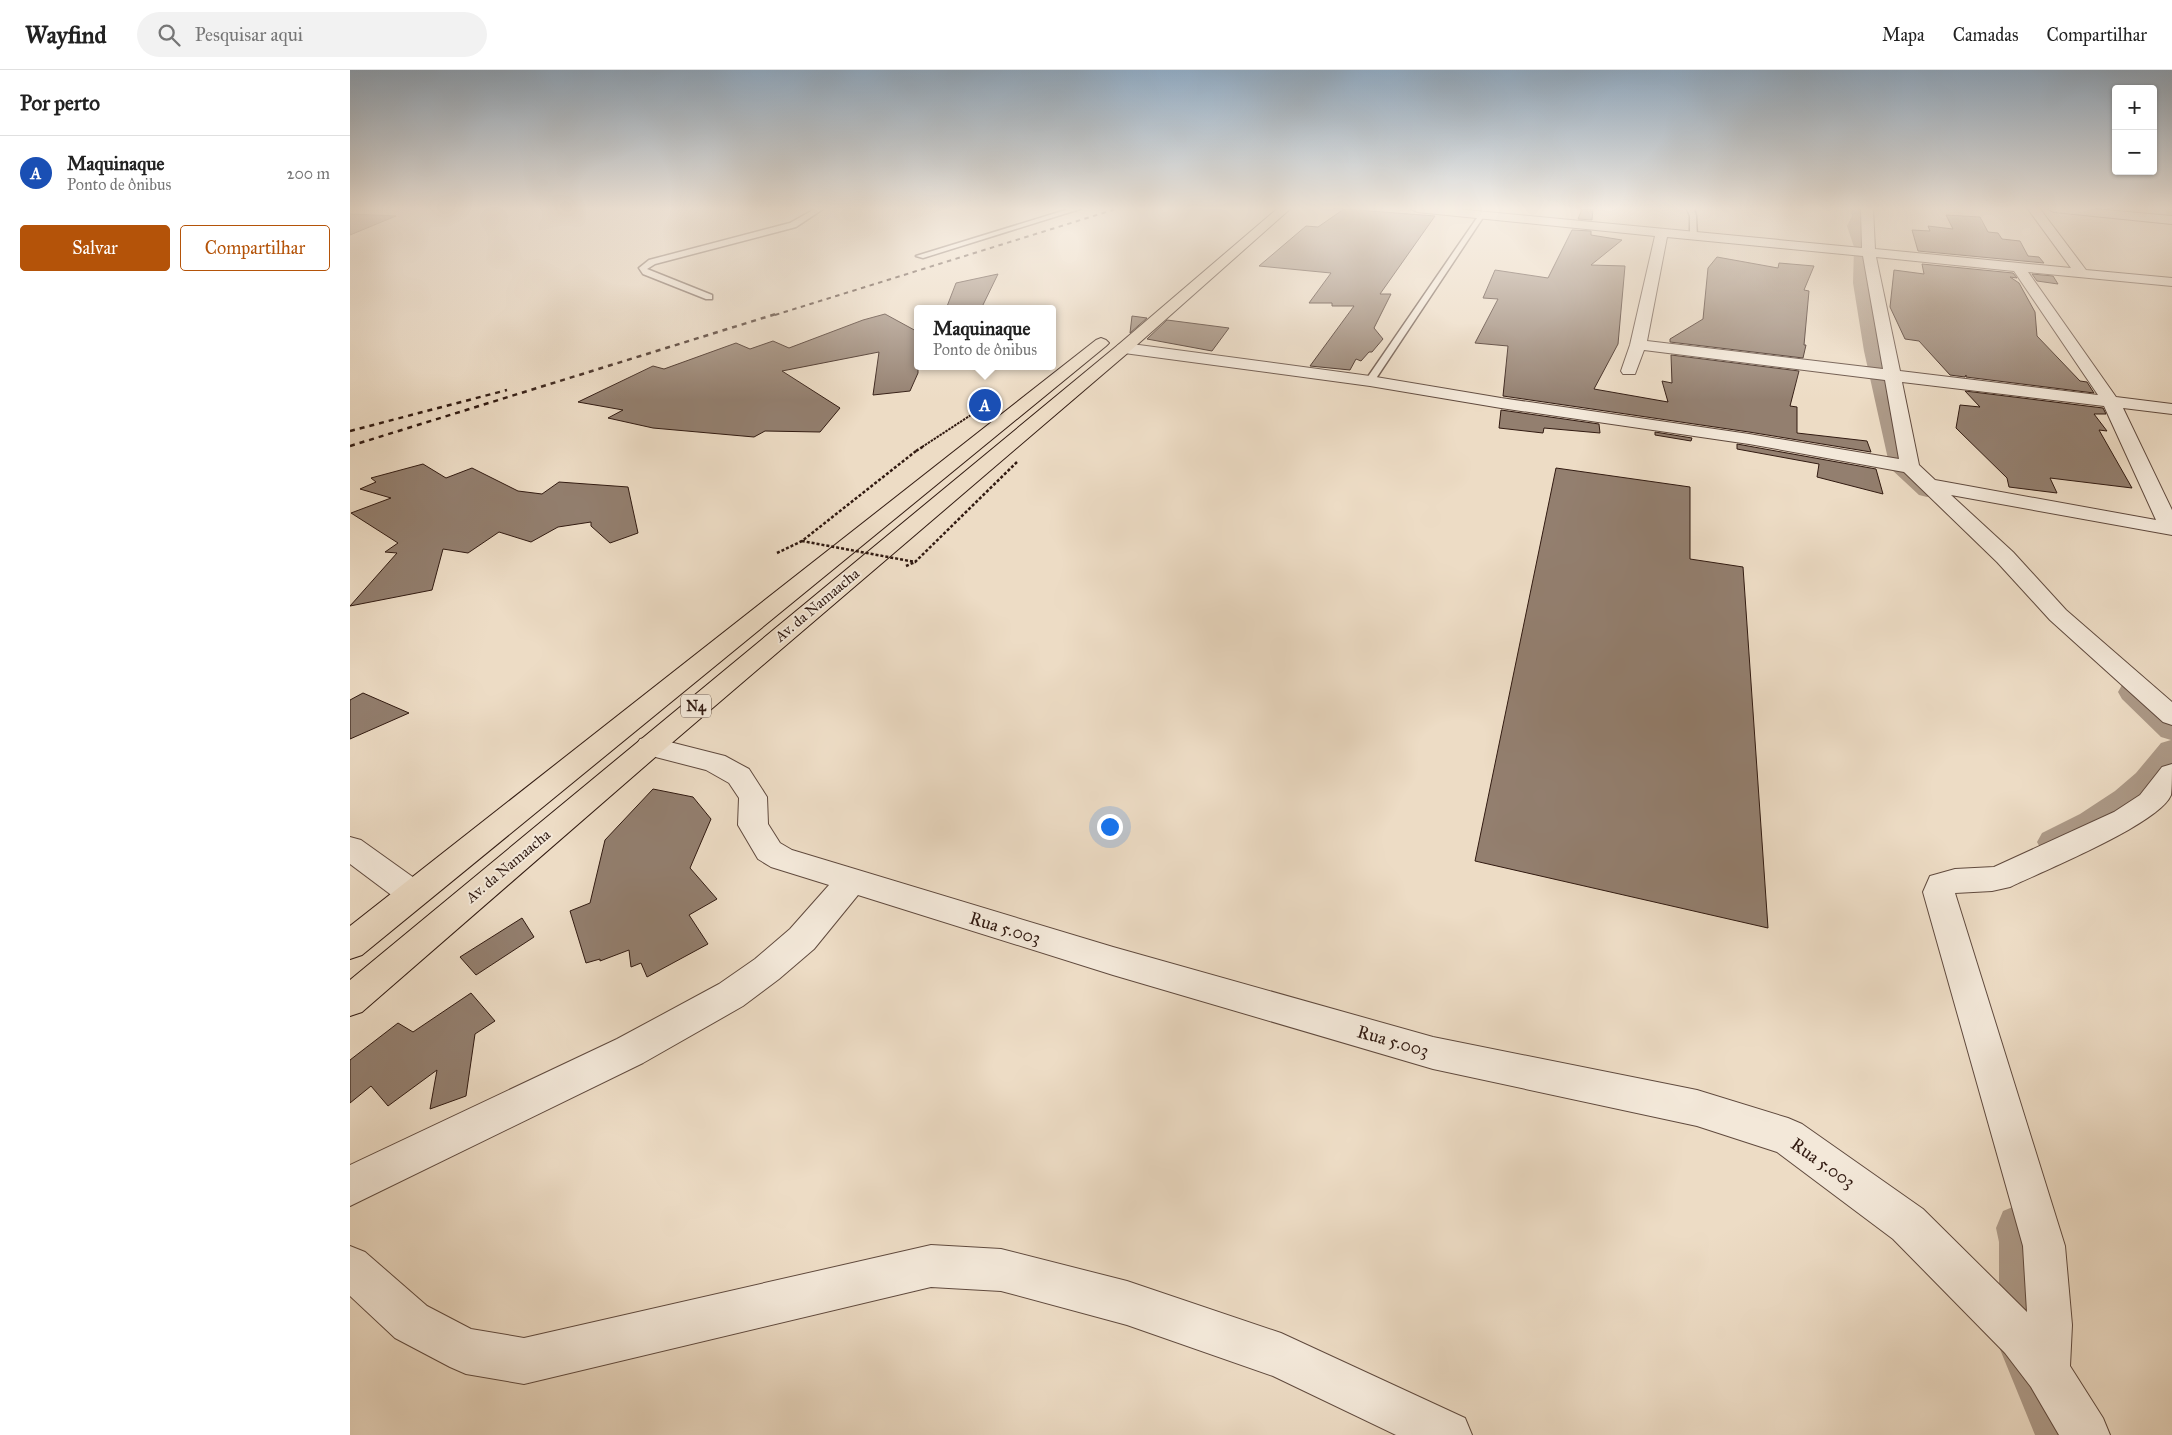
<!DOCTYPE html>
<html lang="pt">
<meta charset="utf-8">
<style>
:root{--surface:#fff;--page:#f2f2f2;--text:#222;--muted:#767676;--line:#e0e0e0;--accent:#b45309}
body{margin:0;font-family:"IM FELL Great Primer",serif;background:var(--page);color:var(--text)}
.controls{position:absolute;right:15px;top:15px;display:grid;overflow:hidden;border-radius:5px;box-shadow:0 1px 4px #0004}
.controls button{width:45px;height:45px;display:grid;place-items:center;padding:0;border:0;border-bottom:1px solid var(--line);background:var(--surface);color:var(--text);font:25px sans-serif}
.you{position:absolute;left:759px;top:756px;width:18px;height:18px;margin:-12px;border:4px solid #fff;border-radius:50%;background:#1a73e8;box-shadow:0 0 0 8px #1a73e833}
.badge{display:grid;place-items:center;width:32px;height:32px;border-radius:50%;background:var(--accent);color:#fff;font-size:16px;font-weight:700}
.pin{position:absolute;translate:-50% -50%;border:2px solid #fff;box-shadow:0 1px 5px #0006}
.popup{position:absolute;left:564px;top:235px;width:142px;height:65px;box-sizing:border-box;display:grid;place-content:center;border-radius:5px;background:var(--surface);filter:drop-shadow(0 1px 4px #0005);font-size:16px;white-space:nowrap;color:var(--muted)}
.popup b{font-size:19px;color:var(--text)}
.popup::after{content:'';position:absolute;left:50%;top:100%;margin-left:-10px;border:10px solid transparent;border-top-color:var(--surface)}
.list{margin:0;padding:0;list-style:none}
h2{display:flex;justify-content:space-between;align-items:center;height:65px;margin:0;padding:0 20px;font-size:21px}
h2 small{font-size:16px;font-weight:400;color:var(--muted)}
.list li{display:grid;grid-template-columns:32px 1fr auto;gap:15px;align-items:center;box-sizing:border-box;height:75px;padding:0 20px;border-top:1px solid var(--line)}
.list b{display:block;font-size:19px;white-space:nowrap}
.list p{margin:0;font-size:16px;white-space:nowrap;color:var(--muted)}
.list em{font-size:16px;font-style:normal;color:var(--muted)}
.actions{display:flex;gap:10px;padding:15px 20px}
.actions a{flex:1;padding:11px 0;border:1px solid var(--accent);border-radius:5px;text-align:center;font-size:18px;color:var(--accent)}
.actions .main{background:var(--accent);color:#fff}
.icon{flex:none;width:28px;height:28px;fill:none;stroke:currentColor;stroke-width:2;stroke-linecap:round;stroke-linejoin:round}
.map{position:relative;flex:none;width:1822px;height:1365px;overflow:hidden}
header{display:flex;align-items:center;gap:30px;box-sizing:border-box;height:70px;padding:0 25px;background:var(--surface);border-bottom:1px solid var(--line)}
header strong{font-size:24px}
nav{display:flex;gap:28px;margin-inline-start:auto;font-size:18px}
.search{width:350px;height:45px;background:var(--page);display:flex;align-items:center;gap:12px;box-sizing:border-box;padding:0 18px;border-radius:28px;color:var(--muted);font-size:19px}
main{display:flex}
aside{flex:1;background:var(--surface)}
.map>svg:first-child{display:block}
.water{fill:#ad9a88;stroke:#7b6758}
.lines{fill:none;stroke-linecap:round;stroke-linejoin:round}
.canal{fill:#ad9a88;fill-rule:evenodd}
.building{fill:#937f6f;stroke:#311a11}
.service-casing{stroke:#604a3e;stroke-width:3}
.minor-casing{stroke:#604a3e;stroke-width:2}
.trunk-casing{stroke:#311a11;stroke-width:2}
.path-far1{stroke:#311a11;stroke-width:2;stroke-dasharray:2.5 1;stroke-linecap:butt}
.path{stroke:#311a11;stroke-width:2.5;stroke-dasharray:3 2;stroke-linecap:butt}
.service{fill:#f3e8d9;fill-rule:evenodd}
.minor{fill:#f3e8d9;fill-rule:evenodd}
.trunk{fill:#eddcc5;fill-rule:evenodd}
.rail-far1{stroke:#311a11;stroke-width:2;stroke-dasharray:4.5 4.5;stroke-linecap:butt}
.rail{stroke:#311a11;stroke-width:2.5;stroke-dasharray:5 5;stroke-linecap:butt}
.path-bridge{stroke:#311a11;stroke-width:2.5;stroke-dasharray:3 2;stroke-linecap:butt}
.labels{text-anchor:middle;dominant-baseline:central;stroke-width:4;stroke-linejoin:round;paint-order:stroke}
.shield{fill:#f3e8d9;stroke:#6b584d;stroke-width:1}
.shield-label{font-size:14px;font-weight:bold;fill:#311a11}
.street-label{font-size:15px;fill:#311a11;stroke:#f3e8d9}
.near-street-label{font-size:18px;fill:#311a11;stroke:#f3e8d9}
</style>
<header>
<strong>Wayfind</strong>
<div class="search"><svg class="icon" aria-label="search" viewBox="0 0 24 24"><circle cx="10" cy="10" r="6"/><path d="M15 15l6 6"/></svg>Pesquisar aqui</div>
<nav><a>Mapa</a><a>Camadas</a><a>Compartilhar</a></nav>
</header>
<main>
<aside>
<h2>Por perto<small></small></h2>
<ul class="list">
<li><span class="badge" style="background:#1a4fb4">A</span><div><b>Maquinaque</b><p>Ponto de ônibus</p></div><em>200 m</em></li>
</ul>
<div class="actions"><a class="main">Salvar</a><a>Compartilhar</a></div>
</aside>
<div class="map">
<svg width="1822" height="1365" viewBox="0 0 1822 1365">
<rect width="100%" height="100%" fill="#eddcc5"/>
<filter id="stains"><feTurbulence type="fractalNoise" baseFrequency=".004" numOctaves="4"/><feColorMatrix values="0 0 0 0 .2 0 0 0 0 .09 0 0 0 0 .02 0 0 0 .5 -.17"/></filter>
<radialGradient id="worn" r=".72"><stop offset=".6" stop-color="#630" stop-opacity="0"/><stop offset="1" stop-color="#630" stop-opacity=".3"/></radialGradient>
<polygon class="water" points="0,144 46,146 0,165"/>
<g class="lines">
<g class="canal">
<polygon points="1500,139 1514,139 1516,146 1511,156 1518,177 1519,213 1532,281 1558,385 1561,395 1589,420 1585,425 1577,427 1569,425 1540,398 1514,281 1503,213 1504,177 1497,156 1502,146"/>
<polygon points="1813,139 1822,139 1822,145 1817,144"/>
<path d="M1783,612L1794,615L1822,642C1822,655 1822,693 1822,704C1815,729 1732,780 1707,785C1702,785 1697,783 1692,781L1687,772L1692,763L1730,744L1765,721L1786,703L1811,673L1821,670L1811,667L1772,629L1768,622L1772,615Z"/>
<polygon points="1670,1134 1687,1141 1699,1172 1701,1234 1697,1266 1741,1365 1685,1365 1645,1267 1649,1234 1649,1172 1646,1158 1653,1141"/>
</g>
</g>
<g class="building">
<polygon points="994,139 1085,146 1030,224 1041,224 1024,258 1033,269 1022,282 1019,282 1011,291 1006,289 1000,300 960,296 1004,236 982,236 982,233 959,233 981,203 909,196 956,156 968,157"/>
<polygon points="1232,139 1243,139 1242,150 1228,149"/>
<polygon points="1596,145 1630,147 1638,162 1648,163 1652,169 1670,171 1678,186 1689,187 1694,193 1568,181 1562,160 1580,161 1578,156 1603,159"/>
<polygon points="1222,160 1241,161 1241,165 1272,170 1241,195 1275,196 1268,274 1244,319 1318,332 1312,311 1322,313 1321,285 1449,301 1440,336 1447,337 1447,363 1517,371 1521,382 1399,362 1153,326 1158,276 1125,273 1148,229 1133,228 1145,200 1198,208"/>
<polygon points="1367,187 1428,198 1429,193 1464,196 1454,220 1459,221 1454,275 1456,275 1453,288 1320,272 1320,269 1353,249 1358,198"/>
<polygon points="1572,194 1663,203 1667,208 1660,207 1669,213 1685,242 1687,266 1730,311 1737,312 1744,323 1616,307 1616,305 1615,307 1600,305 1569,271 1555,269 1540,237 1544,200 1574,204"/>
<polygon points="648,204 631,239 596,239 606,213"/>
<polygon points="1682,204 1703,206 1708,214 1687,211"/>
<polygon points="535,244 568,262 568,303 560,321 523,325 529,282 432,301 490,338 470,362 415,361 404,367 303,358 258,348 273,340 228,332 303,296 314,299 386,273 400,279 423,271 439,278 513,250"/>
<polygon points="782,246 797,248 780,263"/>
<polygon points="817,250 879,258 862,281 797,269"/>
<polygon points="1615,321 1753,338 1756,344 1744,344 1757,361 1749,360 1782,418 1700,408 1707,423 1659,417 1657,408 1606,358 1610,335 1630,337"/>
<polygon points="1151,340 1249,354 1250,363 1194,358 1193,363 1149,358"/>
<polygon points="1305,362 1342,368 1341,371 1305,365"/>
<polygon points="1387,374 1526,399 1533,424 1467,407 1469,394 1387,379"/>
<polygon points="73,394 96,408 122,398 168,421 192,424 209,412 278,417 288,463 260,473 241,456 241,452 208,457 181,472 149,462 118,483 93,479 82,520 0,536 47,483 35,482 48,473 1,443 41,428 10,419 26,412 21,408"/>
<polygon points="1206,398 1340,417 1340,489 1393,497 1418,858 1125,791"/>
<polygon points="13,623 59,643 0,669 0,630"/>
<polygon points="303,719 343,727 361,749 340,798 367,829 339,845 358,874 297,907 291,893 281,897 279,880 250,891 250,889 236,893 220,841 240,833 255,770"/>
<polygon points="172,848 184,867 126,905 110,887"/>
<polygon points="121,923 145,951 125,964 116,1026 80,1039 87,1000 38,1036 21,1016 0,1033 0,990 48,953 63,962"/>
</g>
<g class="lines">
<g class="service-casing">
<g id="service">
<polygon points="465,139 473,139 446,157 305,194 297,199 362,225 362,229 356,229 293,204 289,198 299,190 440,153"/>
<polygon points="719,139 730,139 573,188 566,186"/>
<polygon points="1337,139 1344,139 1346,146 1347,168 1340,166 1340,146"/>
<polygon points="1129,145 1134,146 1023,313 1017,313 1015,311"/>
</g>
</g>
<g class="minor-casing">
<g id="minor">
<path d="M1061,139H1106L1512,178L1511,139H1523L1525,179L1721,198L1678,139H1690L1736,200L1822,208V216L1678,202L1766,327L1822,334V344L1773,338L1822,440V465L1601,425L1663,482L1716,540L1822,632V655L1813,652L1700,550L1647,492L1554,402L1399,374L1151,338L1020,316L774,283L768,281L766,278L768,275L774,273L1020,306L1151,328L1399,364L1549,389L1535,310L1294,280L1285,304H1273L1271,301L1280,275L1305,166L1067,142ZM1317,167L1513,186L1533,299L1297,271ZM1526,187L1664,201L1748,325L1550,301ZM1552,312L1754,336L1806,450L1585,410L1569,395Z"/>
<polygon points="1698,139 1744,139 1822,146 1822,154 1704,142"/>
<path d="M300,667L375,686L399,699L417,727L418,754L430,773L442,780L763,877L1083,967L1347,1020L1438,1048L1452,1054L1573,1139L1677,1242L1673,1176L1573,822L1580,806L1605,799L1644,797L1764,742L1790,725L1812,697L1822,694C1822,703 1822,717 1821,725C1809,754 1693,801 1660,817L1642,821L1605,823L1715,1176L1722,1255L1720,1296L1753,1348L1760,1365H1709L1681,1317L1655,1283L1543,1169L1427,1082L1347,1056L1083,999L763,905L508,825L464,879L429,909L393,936L293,993L0,1136V1095L267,969L369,914L405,889L440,859L479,815L421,797L408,789L388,755L389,728L379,713L356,700L290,683L286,676L290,669Z"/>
<polygon points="0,767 11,770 74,815 79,824 74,833 63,836 52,833 0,794"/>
<polygon points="581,1175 651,1179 777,1211 931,1263 1115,1348 1122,1365 1046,1365 923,1306 777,1255 651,1221 581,1217 174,1314 116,1304 100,1297 45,1268 0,1226 0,1176 15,1182 77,1236 121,1259 174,1268"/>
</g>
</g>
<g class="trunk-casing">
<g id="trunk">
<polygon points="927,139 940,139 780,281 310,683 12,942 0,946 0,910 768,275"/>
<polygon points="751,268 756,270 759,273 756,276 12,885 0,889 0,856 746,270"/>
</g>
</g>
<polyline class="path-far1" points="572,377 624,343"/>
<g class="path">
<polyline points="566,381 574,376"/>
<polyline points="427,483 452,471"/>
<polyline points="556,496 565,492"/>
</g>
<use href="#service" class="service"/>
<use href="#minor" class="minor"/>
<use href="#trunk" class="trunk"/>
<polyline class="rail-far1" points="425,245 766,139"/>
<g class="rail">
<polyline points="0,361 157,320"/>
<polyline points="0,376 429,243"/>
</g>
<polyline class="path-bridge" points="566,381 452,471 565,492 668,391"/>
</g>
<linearGradient id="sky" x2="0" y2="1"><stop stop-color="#90aac2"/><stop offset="0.42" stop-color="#f7efe5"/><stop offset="1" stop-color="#f7efe5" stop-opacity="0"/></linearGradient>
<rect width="1822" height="330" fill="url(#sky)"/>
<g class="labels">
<rect class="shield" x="331" y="624.5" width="30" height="23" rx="4"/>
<g class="shield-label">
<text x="346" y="636">N4</text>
</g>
<g class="street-label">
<text transform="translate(467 535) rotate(-40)">Av. da Namaacha</text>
<text transform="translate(158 796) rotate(-40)">Av. da Namaacha</text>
</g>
<g class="near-street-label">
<text transform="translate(655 858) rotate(17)">Rua 5.003</text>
<text transform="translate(1043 971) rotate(16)">Rua 5.003</text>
<text transform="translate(1473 1093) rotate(35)">Rua 5.003</text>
</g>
</g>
<rect width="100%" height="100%" filter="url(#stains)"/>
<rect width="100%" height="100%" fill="url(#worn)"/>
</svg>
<div class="controls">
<button>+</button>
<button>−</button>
</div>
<div class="you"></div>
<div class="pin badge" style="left:635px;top:335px;background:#1a4fb4">A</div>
<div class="popup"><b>Maquinaque</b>Ponto de ônibus</div>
</div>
</main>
